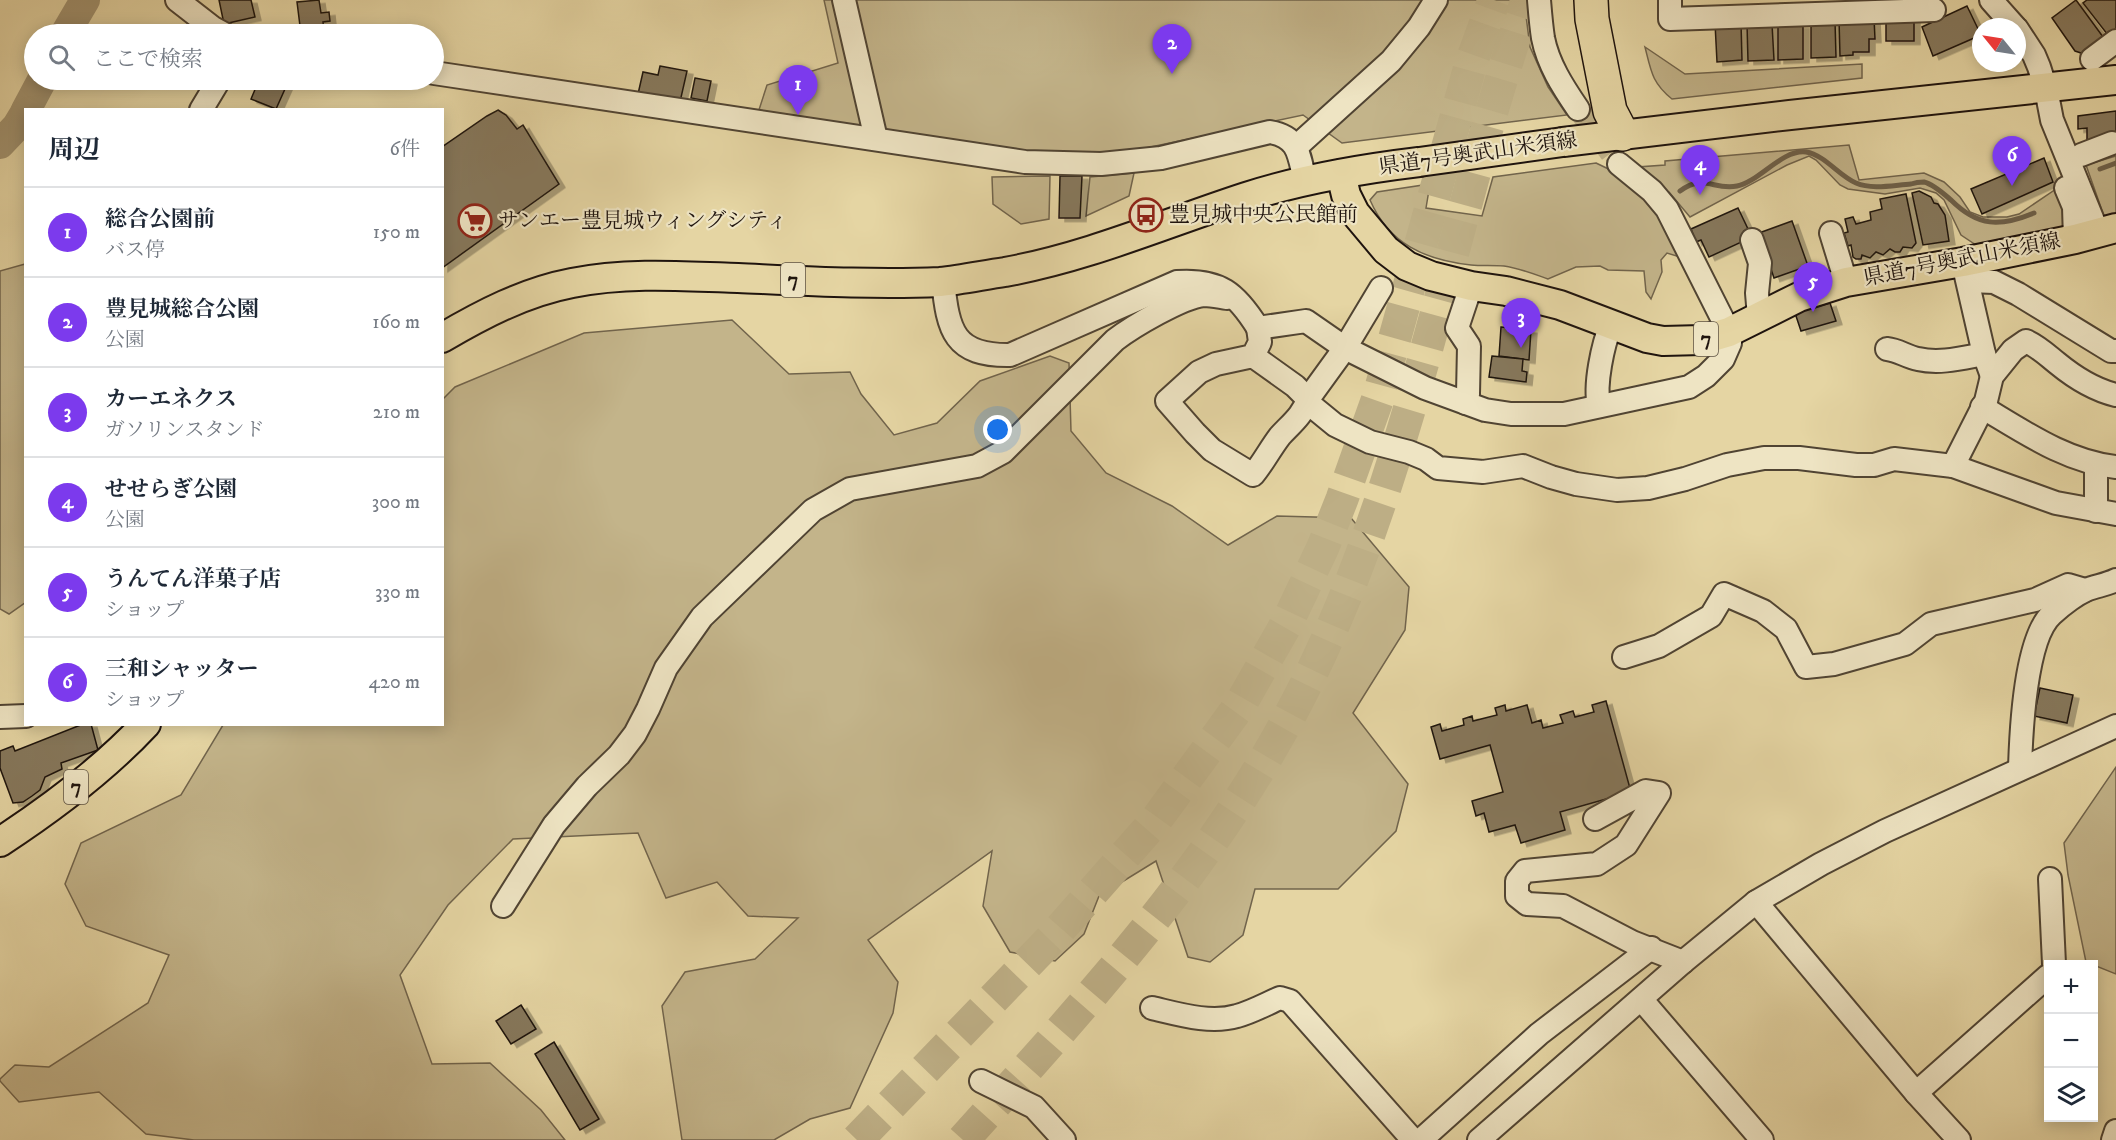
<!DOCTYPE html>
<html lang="ja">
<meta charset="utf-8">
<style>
:root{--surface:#fff;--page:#f6f6f7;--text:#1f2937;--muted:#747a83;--line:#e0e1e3;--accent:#7c3aed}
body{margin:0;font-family:"IM FELL DW Pica","Noto Serif JP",serif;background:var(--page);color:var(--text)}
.controls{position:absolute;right:18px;bottom:18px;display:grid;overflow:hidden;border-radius:0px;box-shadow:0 3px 15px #0003}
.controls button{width:54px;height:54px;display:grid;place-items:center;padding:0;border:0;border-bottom:2px solid var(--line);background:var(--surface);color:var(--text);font:30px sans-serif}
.compass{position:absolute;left:1972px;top:18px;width:54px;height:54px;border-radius:50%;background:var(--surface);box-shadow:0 3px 15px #0003;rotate:300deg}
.you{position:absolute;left:998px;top:430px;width:21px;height:21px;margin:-15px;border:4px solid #fff;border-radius:50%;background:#1a73e8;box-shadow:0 0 0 9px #1a73e833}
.badge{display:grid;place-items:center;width:39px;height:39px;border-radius:50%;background:var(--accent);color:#fff;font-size:20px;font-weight:700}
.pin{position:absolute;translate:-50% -50px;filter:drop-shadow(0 2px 3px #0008)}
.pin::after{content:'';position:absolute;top:32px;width:21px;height:18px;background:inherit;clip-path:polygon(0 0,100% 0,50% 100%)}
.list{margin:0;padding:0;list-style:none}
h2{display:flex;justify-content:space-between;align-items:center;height:78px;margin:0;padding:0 24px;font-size:26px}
h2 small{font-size:20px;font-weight:400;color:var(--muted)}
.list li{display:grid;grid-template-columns:39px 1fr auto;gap:18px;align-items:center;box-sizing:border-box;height:90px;padding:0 24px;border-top:2px solid var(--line)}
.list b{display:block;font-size:22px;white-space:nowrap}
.list p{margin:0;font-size:20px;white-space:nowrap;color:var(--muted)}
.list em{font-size:20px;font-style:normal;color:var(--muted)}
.icon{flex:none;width:33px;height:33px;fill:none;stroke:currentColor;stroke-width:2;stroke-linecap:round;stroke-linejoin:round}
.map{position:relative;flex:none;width:2116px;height:1140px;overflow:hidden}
.search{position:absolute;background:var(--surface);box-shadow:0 3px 15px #0003;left:24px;top:24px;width:420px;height:66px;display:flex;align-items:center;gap:15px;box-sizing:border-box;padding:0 21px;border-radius:33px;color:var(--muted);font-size:22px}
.panel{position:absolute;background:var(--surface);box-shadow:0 3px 15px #0003;left:24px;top:108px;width:420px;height:618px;border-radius:0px}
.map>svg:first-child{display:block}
.green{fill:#c3b48a;stroke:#71644c;stroke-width:1.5}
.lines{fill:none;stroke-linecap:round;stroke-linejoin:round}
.stream{stroke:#6e6049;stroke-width:5}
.river{stroke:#a29370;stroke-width:30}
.building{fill:#86785b;stroke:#1f140e;stroke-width:1.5;filter:url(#shadow)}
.minor-tunnel{stroke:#bdae85;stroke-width:22;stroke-dasharray:22 11;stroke-linecap:butt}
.highway-tunnel{stroke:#bdae85;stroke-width:33;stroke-dasharray:33 16;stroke-linecap:butt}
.minor-casing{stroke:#504433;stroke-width:26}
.major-casing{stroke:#1f140e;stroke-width:32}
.highway-casing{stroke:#1f140e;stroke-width:36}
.minor{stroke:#eee4c3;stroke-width:22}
.major{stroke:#e5d5a3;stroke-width:28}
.highway{stroke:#e5d5a3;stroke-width:33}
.major-bridge-casing{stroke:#1f140e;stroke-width:32;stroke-linecap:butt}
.major-bridge{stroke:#e5d5a3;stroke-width:28}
.labels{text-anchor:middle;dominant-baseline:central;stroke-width:4.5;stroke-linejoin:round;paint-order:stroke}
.shield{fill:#eee4c3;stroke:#5d5244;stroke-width:1.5}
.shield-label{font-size:20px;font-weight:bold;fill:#1f140e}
.street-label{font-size:21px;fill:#1f140e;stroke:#eee4c3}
.poi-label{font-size:21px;fill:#1f140e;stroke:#eee4c3;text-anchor:start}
</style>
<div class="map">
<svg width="2116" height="1140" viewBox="0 0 2116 1140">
<defs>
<filter id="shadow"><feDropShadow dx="6" dy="3.5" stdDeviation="0" flood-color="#0004"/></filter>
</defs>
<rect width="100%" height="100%" fill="#e5d5a3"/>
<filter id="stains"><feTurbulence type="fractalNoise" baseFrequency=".00333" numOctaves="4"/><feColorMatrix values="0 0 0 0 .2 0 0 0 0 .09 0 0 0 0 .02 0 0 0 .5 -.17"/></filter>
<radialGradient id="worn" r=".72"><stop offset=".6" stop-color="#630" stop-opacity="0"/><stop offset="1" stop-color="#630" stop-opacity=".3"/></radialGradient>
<g class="green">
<polygon points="824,0 1524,0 1530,47 1548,87 1567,115 1342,143 1303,115 1103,157 990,149 758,113 767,85 838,63"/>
<path d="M1645,47L1685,74L1862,64V78L1672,99C1652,83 1651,71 1645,47Z"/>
<polygon points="1849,145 1859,180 1924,173 1944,182 1960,197 1970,212 1983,217 2007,217 2019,214 2059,187 2062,192 2064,229 1976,245 1961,235 1944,200 1936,193 1920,188 1885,194 1848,189 1840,185 1816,160 1809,156 1787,165 1690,217 1669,192 1657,187 1638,167 1665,165 1665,161"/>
<polygon points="2116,156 2116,216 2105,219 2086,165"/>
<path d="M1596,163L1621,175L1652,201L1680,257L1667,253L1661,260L1662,272L1651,299L1646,292L1644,271L1608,270L1600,266L1576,267L1548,279C1534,274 1519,268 1504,266C1493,265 1482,266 1471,265C1425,260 1389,244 1370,200L1377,192L1430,184L1426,208L1482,216L1493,177Z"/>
<polygon points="1134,173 1129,196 1086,216 1090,177"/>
<polygon points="1050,176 1049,219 1021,224 993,204 992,177"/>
<polygon points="25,264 26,602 9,614 0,609 0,271"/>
<polygon points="732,320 789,374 850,372 861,394 894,435 937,423 980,381 1050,356 1069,363 1071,431 1106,473 1172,506 1228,545 1277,516 1351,518 1409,587 1405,630 1353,713 1408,784 1396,831 1338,889 1255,889 1243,935 1210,962 1188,957 1156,861 1099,896 1084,934 1055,961 1010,952 983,906 992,851 868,940 898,982 893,1013 850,1108 810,1119 774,1140 682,1140 662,1006 685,972 755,959 798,918 748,916 717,882 666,898 638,833 513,839 448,905 400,975 432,1064 490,1063 541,1110 565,1140 194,1140 146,1134 99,1092 19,1102 0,1081 0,1079 15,1065 49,1067 148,1003 169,955 86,926 65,884 81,843 181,795 223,725 442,724 443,399 455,387 584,333"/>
<polygon points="2116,767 2116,974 2086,962 2068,875 2064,843"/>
</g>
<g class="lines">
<g class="stream">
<polyline points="2100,169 2116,163"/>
<path d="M1680,191C1704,173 1714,191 1737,186C1759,182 1782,149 1806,152C1825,155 1839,176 1856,183C1872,190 1894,185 1911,184C1914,183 1921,182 1924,182C1933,184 1944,194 1951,200C1978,227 2000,227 2034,213"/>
</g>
<g class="river">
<polyline points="65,34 85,0"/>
<polyline points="26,110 42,80"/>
<polyline points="0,144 17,126 26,111"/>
</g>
</g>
<g class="building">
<polygon points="219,0 251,0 255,17 224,24"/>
<polygon points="319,0 321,13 329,12 330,21 323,22 324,31 301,34 297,2"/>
<polygon points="2076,0 2106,41 2097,52 2081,53 2075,51 2052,18"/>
<polygon points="2087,0 2116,0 2116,35 2111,39 2083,3"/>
<polygon points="1967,6 1981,35 1933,56 1922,27"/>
<polygon points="1874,18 1875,39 1869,39 1869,52 1853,52 1853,55 1840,56 1839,19"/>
<rect x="1886" y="20" width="28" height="21"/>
<polygon points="1811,21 1835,21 1836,57 1811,58"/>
<polygon points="1715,23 1741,23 1742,60 1717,62"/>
<polygon points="1747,24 1772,24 1774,60 1748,61"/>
<polygon points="1778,25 1803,25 1803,59 1778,60"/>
<polygon points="660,66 687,71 680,102 638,94 643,72 658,75"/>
<polygon points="695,78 711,81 707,101 691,98"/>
<polygon points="259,80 289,80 276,109 251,99"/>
<polygon points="498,110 506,115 517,129 523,125 559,184 442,268 442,147 487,116"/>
<polygon points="2116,111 2116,138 2087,142 2087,128 2078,129 2078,116"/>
<polygon points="2044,158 2053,182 1982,214 1971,189"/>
<polygon points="1060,176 1082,176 1080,218 1059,218"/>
<polygon points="1919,191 1931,197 1934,203 1938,204 1945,215 1949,241 1923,245 1912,193"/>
<polygon points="1906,194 1916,243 1912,248 1903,247 1900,252 1895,252 1890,249 1883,255 1876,252 1870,258 1862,255 1861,259 1856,259 1853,257 1851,245 1848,246 1844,233 1848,232 1845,219 1853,217 1856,224 1871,220 1870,212 1882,209 1880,199"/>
<polygon points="1738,208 1748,229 1744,231 1748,239 1709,257 1701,240 1696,242 1691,229"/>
<polygon points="1792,221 1808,266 1774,278 1759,233"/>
<polygon points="1830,303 1836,321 1801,331 1795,313"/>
<polygon points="1501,327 1531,330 1529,360 1499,356"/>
<polygon points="1492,356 1523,359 1522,371 1527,372 1526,382 1489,377"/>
<polygon points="2040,688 2073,695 2067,723 2034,716"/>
<polygon points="1606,701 1631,792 1560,812 1565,830 1521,843 1515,825 1489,832 1484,813 1476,816 1472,801 1503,792 1490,745 1440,759 1431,727 1440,724 1442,731 1464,725 1463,719 1472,716 1473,721 1497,715 1495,708 1505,705 1506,711 1527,705 1532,723 1541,720 1543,728 1563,723 1560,715 1573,711 1575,717 1594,712 1592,705"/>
<polygon points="83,724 91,724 98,750 61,763 62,769 45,777 40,790 32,796 23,802 13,803 0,768 0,751 13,746 15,751"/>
<polygon points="521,1005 536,1029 511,1044 496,1021"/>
<polygon points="554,1042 599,1119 580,1130 535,1054"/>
</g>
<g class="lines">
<polyline class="minor-tunnel" points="1578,109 1619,164"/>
<g class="highway-tunnel">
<polyline points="857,1140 1052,938 1156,820 1240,705 1288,621 1323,547 1342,499 1379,395 1471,63 1494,0"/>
<path d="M963,1140C1077,1013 1194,886 1278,737C1407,509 1443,244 1527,0"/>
</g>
<g class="minor-casing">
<g id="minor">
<polyline points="177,0 213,28 224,34"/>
<polyline points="844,0 876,139"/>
<path d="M1539,0C1540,12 1541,25 1543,38C1548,64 1563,87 1578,109"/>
<polyline points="1670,0 1670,19 1934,10"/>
<polyline points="1991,0 2015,27"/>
<polyline points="2017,29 2034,55 2039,67 2046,89 2052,120 2098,233"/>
<polyline points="2092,59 2116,41"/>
<path d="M434,73L1025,162L1101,164L1161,158L1270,132C1300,137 1299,157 1305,181"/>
<polyline points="201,110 219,80"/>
<polyline points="1296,147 1391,61 1419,27 1436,0"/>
<polyline points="2081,155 2112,143"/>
<polyline points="2066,188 2074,207 2075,239"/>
<polyline points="1831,233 1846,282"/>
<polyline points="1752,240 1760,263 1757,293 1759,317"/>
<polyline points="1964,267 1984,354 1992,376"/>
<path d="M943,281C948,331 954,356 1010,355L1177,282C1220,279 1236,293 1258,328L1306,321L1345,348L1425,388L1485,410L1511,414H1564L1689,387L1706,376L1723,359L1730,343L1729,332L1667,209L1652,191L1619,164"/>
<polyline points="1969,281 1994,282 2018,294 2111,351 2116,351"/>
<polyline points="1381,288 1345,348 1308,399 1313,407 1335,425 1370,442 1409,452 1426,459 1438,468 1483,472 1523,466 1551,477 1576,484 1617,490 1648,488 1685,479 1727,465 1764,458 1799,458 1856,465 1874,465 1894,459 1953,466 2056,503 2116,514"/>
<path d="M1887,349C1898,350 1907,357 1918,359C1940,364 1962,358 1984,354"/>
<path d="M1253,356L1295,386L1308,399C1303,415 1291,424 1280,436C1270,449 1263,463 1253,475L1212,450L1195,433L1167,401L1199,372L1216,364L1253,356L1260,342L1258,328"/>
<polyline points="1466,403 1468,394 1469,346 1457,328 1471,286"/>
<path d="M1599,406C1594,385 1603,344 1611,325"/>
<path d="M1982,407C2024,432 2067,462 2116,467"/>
<path d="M1953,466L1986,401L1992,376L2013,350L2026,341C2039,347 2047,355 2057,363C2074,377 2095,390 2116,395"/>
<polyline points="2096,511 2096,465"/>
<polyline points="1624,657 1659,646 1711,616 1724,594 1763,611 1786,629 1806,667 1834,664 1905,644 1931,624 2035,600 2068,585 2085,590"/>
<polyline points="0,717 26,716"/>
<path d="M2020,769C2021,733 2025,638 2052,614C2061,606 2075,595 2086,590C2095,586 2106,585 2116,580"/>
<polyline points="1595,819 1646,791 1659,793 1626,845 1597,864 1525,871 1517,881 1517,896 1527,904 1563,906 1632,942 1683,962"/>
<polyline points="2050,879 2054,964"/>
<polyline points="1756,902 1916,1093 1959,1140"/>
<path d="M503,906L554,825L587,786L619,755L635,734L648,709L666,668L702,617L813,510L850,489L977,466L1003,452L1115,340C1132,327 1182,297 1204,295C1211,295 1220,297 1227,298"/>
<polyline points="1641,999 1762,1140"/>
<path d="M1152,1008C1178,1014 1210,1024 1237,1016C1252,1012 1266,1004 1280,998L1290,1001L1413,1140"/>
<polyline points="981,1081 1034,1107 1064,1140"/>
<polyline points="1916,1093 2048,976"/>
<polyline points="1421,1140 1539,1034 1651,948"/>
<polyline points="1479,1140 1683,962 1756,902 1821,864 1885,831 2116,726"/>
<polyline points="2113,1140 2116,1131"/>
</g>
</g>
<g class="major-casing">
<g id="major">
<polyline points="1563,142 1790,115 2116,80"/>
<polyline points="1341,174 1346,195 1355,213 1386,250 1407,266 1431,276 1471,286 1506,291 1560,305 1647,338 1663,341 1702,340 1729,332 1799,297 1846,282 1963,262 2075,239 2116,228"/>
<path d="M442,338C483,314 525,292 572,283C626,272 683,276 738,278C805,281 873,285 940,282C961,280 984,275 1005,272C1088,257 1166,223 1246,197C1302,179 1361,169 1419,162"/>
<path d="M0,842C52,808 103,770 146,724"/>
</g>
</g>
<g class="highway-casing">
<polyline id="highway" points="1591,0 1592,19 1610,111 1622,134"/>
</g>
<use href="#minor" class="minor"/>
<use href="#major" class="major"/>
<use href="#highway" class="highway"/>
<g class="major-bridge-casing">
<polyline id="major-bridge" points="1419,162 1563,142"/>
</g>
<use href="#major-bridge" class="major-bridge"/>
</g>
<defs>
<g id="bus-ring" transform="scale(1.725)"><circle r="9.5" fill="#eee4c3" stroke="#8f2418" stroke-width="1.5"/><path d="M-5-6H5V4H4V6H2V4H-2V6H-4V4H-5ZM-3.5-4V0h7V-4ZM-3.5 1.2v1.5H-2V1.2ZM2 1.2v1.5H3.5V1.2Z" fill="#8f2418"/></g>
<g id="supermarket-ring" transform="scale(1.725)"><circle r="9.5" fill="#eee4c3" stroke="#8f2418" stroke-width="1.5"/><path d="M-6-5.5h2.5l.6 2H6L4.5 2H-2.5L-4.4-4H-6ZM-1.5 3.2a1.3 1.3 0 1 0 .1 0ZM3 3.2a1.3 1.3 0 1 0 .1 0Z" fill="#8f2418"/></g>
</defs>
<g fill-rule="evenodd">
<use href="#bus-ring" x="1146" y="215"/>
<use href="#supermarket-ring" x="475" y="221"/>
</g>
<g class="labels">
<g class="shield">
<rect x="781" y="263" width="24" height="34" rx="4.5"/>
<rect x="1694" y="322" width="24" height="34" rx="4.5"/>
<rect x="64" y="770" width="24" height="34" rx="4.5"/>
</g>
<g class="shield-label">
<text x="793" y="280">7</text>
<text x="1706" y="339">7</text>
<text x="76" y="787">7</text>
</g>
<g class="street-label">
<text transform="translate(1478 154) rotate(-8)">県道7号奥武山米須線</text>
<text transform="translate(1962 260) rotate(-11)">県道7号奥武山米須線</text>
</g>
<g class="poi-label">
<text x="1169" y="215">豊見城中央公民館前</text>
<text x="498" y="221">サンエー豊見城ウィングシティ</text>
</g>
</g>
<rect width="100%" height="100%" filter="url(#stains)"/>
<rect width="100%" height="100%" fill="url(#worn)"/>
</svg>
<div class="controls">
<button>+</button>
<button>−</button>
<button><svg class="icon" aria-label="layers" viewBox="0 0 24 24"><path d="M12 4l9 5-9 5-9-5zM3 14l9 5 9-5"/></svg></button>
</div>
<svg class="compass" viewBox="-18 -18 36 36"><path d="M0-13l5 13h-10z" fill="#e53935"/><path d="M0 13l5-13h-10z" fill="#747a83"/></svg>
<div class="you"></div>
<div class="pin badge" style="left:798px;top:115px">1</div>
<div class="pin badge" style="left:1172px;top:74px">2</div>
<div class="pin badge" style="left:1521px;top:348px">3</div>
<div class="pin badge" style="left:1700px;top:195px">4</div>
<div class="pin badge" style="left:1813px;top:312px">5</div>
<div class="pin badge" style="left:2012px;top:186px">6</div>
<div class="search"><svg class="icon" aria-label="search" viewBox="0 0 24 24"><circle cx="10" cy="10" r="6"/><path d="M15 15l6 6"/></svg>ここで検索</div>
<section class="panel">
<h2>周辺<small>6件</small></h2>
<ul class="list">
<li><span class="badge">1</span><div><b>総合公園前</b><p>バス停</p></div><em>150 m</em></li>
<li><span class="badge">2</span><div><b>豊見城総合公園</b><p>公園</p></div><em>160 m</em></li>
<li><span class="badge">3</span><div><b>カーエネクス</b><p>ガソリンスタンド</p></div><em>210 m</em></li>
<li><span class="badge">4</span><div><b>せせらぎ公園</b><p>公園</p></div><em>300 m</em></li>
<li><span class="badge">5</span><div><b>うんてん洋菓子店</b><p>ショップ</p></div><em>330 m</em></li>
<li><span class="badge">6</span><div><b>三和シャッター</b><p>ショップ</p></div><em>420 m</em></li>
</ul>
</section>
</div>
